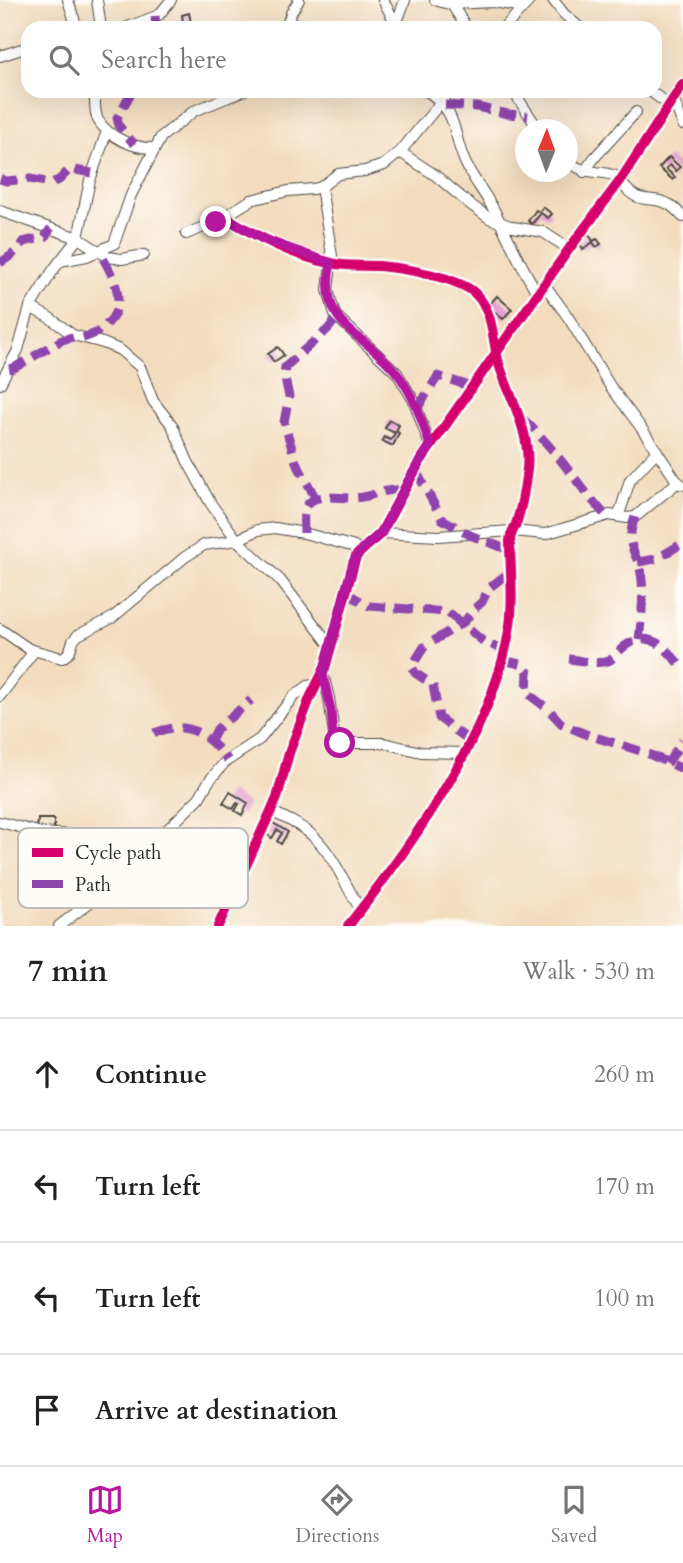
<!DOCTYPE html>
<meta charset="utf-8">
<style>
:root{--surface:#fff;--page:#f2f2f2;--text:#222;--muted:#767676;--line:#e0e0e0;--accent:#b5179e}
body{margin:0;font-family:Cardo,serif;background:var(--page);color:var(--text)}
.compass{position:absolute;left:515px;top:119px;width:63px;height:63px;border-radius:50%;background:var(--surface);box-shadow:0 7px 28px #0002;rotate:1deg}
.stop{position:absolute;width:21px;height:21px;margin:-16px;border:5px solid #b5179e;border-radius:50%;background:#fff}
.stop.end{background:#b5179e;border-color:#fff;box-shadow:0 2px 7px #0008}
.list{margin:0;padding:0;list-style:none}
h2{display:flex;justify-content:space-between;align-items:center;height:91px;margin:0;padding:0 28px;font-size:30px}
h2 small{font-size:23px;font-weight:400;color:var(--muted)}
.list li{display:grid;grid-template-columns:46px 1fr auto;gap:21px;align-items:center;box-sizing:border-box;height:112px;padding:0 28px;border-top:2px solid var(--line)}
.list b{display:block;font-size:26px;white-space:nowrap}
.list em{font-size:23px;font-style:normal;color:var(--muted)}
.icon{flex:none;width:38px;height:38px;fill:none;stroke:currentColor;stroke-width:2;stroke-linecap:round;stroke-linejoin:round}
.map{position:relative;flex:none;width:683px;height:926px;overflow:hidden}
.search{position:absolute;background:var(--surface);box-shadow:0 7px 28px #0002;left:21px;right:21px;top:21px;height:77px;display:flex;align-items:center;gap:18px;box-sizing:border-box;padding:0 24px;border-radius:21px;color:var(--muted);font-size:26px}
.sheet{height:539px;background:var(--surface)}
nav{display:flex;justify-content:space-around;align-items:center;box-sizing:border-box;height:98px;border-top:2px solid var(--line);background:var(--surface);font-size:19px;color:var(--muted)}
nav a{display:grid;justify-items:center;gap:4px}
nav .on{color:var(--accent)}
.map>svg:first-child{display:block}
.building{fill:#e09ed0}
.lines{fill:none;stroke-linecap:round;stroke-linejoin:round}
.street-casing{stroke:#494641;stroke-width:12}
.street{stroke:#fff;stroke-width:10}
.quiet{stroke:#8e44ad;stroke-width:9;stroke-dasharray:18 9;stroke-linecap:butt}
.cycleway-casing{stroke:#fdfcf7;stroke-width:15}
.cycleway{stroke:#d6006c;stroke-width:10}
.route{stroke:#b5179e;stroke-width:9}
.key{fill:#fdfcf7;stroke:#bebdba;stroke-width:2}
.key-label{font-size:19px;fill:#2b2b2b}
</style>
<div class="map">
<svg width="683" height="926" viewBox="0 0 683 926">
<rect width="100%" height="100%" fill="#fdfcf7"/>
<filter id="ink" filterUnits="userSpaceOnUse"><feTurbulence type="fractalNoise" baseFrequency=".0143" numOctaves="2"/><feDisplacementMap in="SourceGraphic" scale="14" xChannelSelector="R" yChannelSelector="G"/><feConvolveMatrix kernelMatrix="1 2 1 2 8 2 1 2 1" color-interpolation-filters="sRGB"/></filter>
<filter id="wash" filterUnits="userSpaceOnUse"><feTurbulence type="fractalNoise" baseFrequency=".00686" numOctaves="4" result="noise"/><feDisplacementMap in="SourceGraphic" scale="28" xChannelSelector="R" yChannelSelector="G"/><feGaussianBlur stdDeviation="1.57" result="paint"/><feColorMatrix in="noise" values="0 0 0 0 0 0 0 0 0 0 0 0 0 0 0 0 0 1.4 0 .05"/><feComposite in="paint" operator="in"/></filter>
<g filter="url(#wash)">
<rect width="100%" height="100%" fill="#f3dcbe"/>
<g id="blocks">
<g class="building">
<polygon points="189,13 192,28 180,28 179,24 183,23 182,15"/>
<polygon points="669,157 680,167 676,171 670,165 666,169 675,177 673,180 659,168"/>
<polygon points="543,207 552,214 548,218 541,213 532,224 528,221 536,210 539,212"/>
<polygon points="589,235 593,241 597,239 601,244 596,247 593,242 583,249 579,242"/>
<polygon points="497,296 512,309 503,319 488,306"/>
<polygon points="278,347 284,355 274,362 268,354"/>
<polygon points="389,420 399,425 396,431 399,433 393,446 382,441 384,437 391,440 395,433 385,428"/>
<polygon points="230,792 248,803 242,815 235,811 239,804 237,803 233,809 223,803"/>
<polygon points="38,819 54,819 54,829 37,830"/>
<polygon points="273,823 288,832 281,844 277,841 282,833 277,830 272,838 266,834"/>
</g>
</g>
</g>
<g filter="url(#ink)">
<use href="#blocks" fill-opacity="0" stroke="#494641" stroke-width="2"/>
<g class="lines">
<g class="street-casing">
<g id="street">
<polyline points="68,0 77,28"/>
<polyline points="97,0 101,28"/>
<polyline points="383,0 398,28"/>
<polyline points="435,0 452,5 467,28"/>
<polyline points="553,0 564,14 580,28"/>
<polyline points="450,4 494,2 522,7"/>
<polyline points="397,22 405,0"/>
<polyline points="125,28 159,15 171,0"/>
<polyline points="286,28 291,13 299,0"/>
<polyline points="504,28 530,0"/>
<polyline points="0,56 28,47"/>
<path d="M95,91C95,100 94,112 98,120C108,137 135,149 154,148"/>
<path d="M427,91C463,116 450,137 469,170C477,184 487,197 495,212C509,239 521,267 538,294"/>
<polyline points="513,91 539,130"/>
<polyline points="650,91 669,105"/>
<polyline points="673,98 683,125"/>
<polyline points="400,152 435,175 467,202 489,218 513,227 543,232 569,249"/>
<path d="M568,160C583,177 601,168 621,178"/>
<polyline points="584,172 595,157 636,112"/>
<path d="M620,181C640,209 650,193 670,205C675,208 679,213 683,217"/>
<polyline points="321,187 332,256 328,290 335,315 397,373 414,401 430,446"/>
<polyline points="0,211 78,238 108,257 122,259 144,255"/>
<path d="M225,217C258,237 293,256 331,263C347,267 363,265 379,266C402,268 424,272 447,279C455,282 464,285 471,290C496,309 491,341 500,367C511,400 531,433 527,469C525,486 522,505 517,521C515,528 510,533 510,541C510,569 514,597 510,625C495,730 412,845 348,926"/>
<polyline points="186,234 216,222 251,200 288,191 313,189 321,187 338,174 365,171 384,165 400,152 450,91"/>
<polyline points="60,261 87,256 114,244 131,195 161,137 194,111 243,91"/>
<polyline points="544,284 568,317 610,386 642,429 676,480 682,485"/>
<polyline points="30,307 50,318 73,335 103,343 120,350 140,367 153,401 172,425 188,462 211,504 237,540 280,580 330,645"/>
<polyline points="0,384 18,350 30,307 54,269 78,238 90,180 107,131"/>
<polyline points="619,515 630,480 657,451"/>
<polyline points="381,533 438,536 512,531 545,534 609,515 627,518 635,517 678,482"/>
<polyline points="0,629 29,649 62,658 69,653 73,641 78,635 112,618 185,557 204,545 237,540 258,530 275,528 304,533 362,549"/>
<polyline points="323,674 329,698 335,741 340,743 384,743 421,752 464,753"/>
<polyline points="0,696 34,651"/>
<path d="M270,811C285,818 301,825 313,836C335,856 345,886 361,910"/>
<polyline points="0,822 42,833 107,837 131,846 144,844 169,828 199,798 209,781 225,762 260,739 293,697 308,686 318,684"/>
<polyline points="135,847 158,855 171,864 203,871 218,871 240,881"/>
<polyline points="59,926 94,899 124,861 141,847"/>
<polyline points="218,926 277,798 289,753 310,698 325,668 356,556 381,533 419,463 569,249 620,181 683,84"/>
</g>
</g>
<use href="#street" class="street"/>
<g class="quiet">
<polyline points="155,16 156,28"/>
<polyline points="132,91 117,118 119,126 134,144"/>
<polyline points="445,105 477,107 508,114 528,116"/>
<polyline points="0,179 6,181 30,179 51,183 59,180 70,169 92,173"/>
<polyline points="0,263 12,255 23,242 45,237 51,228"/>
<path d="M83,338C93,335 99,332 107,324C129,302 113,276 100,253"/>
<polyline points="9,369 14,368 62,340 76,336"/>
<polyline points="417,409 438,376 473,387"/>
<path d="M522,418C554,447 577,484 606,516"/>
<polyline points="415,469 442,519 470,535 511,551"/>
<polyline points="316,499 296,462 284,422 289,396 284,375 285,367 328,329 337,318"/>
<path d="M635,517C623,550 639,550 642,580C644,600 641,621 639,640"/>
<path d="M304,533C304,525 302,512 307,505C316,492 341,499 355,498C372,497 385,488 403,490"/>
<polyline points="638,562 656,559 683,543"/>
<polyline points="345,592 369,606 448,612 484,642 505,650"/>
<path d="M569,659C581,660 596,665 608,661C615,658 618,651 625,646C651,628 669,650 683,670"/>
<polyline points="503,660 524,665 528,672 527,693 548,709 562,724 588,735 644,752 683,769"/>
<path d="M154,733C189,719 206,734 228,760"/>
<polyline points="211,741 217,729 251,700"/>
<polyline points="470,741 439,718 433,685 415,673 412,666 424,647 465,621 474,609 482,602 489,588 512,570"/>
<polyline points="667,764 683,740"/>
</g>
<g class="cycleway-casing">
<g id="cycleway">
<path d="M225,217C258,237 293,256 331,263C347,267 363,265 379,266C402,268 424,272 447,279C455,282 464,285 471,290C496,309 491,341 500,367C511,400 531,433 527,469C525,486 522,505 517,521C515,528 510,533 510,541C510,569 514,597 510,625C495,730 412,845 348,926"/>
<polyline points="218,926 277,798 289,753 310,698 325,668 356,556 381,533 419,463 569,249 620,181 683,84"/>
</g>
</g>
<use href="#cycleway" class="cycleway"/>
</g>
</g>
<g class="lines" filter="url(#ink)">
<path class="route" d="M216,222L225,217L263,239L331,263C317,327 363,331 396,372C413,393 422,420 430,446L408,481L381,533L362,549L353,562L323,674L331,710L333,737L340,743"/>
</g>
<rect x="18" y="828" width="230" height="80" rx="10" class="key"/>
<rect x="32" y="848" width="31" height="9" fill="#d6006c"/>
<rect x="32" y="880" width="31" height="8" fill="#8e44ad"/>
<g class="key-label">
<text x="75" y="859">Cycle path</text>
<text x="75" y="891">Path</text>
</g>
</svg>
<svg class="compass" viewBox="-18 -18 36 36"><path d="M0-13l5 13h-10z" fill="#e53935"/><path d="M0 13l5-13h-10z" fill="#767676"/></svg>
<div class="stop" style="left:340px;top:743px"></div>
<div class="stop end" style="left:216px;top:222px"></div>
<div class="search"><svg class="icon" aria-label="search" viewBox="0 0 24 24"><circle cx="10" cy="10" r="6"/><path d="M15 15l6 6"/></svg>Search here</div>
</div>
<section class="sheet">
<h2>7 min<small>Walk · 530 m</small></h2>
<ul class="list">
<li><svg class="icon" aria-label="ahead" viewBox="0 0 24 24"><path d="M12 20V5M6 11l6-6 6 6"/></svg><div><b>Continue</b></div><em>260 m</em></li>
<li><svg class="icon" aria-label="left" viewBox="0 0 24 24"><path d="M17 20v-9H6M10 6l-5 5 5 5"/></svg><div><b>Turn left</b></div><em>170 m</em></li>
<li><svg class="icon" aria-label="left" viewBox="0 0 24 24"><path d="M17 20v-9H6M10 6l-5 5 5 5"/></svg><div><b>Turn left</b></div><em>100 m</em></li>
<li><svg class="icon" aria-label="arrive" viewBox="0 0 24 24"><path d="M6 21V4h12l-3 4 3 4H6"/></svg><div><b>Arrive at destination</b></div></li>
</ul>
</section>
<nav>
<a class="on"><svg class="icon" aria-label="map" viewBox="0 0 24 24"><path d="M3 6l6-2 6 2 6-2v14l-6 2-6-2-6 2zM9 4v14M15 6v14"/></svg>Map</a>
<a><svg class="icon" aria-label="directions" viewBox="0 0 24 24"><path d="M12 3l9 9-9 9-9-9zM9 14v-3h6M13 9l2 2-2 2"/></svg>Directions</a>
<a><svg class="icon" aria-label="saved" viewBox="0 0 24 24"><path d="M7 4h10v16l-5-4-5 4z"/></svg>Saved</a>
</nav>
